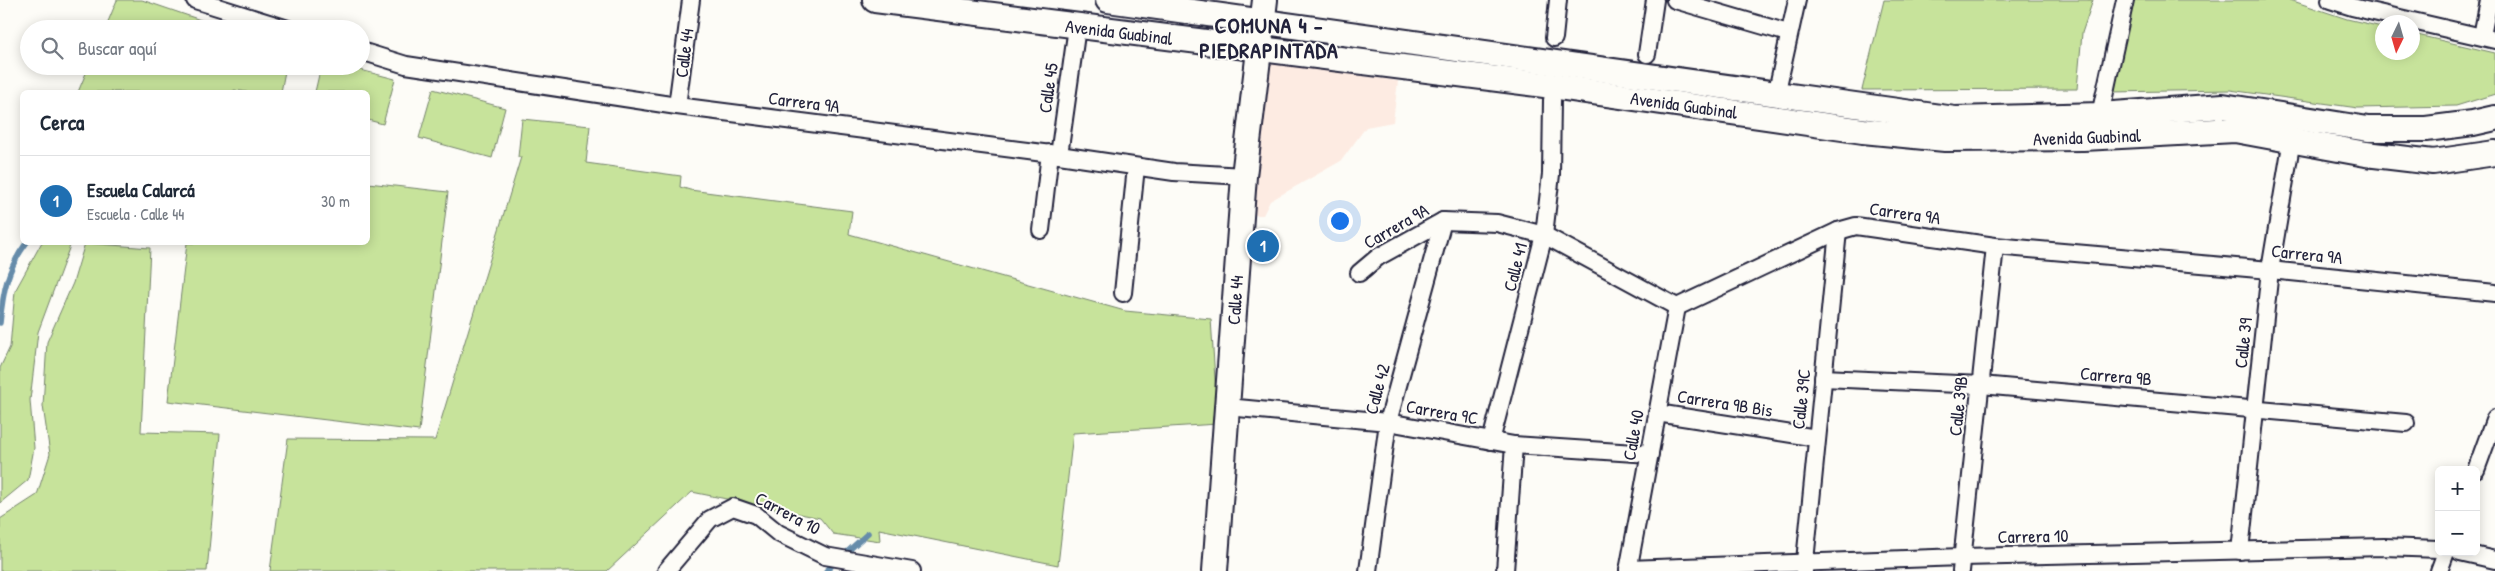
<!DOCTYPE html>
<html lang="es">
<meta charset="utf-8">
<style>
:root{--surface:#fff;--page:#f2f2f3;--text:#1f2937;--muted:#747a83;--line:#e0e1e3;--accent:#1f6fb2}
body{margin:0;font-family:"Patrick Hand",sans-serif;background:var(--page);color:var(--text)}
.controls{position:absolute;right:15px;bottom:15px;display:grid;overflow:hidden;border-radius:8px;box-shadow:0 2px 12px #0003}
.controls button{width:45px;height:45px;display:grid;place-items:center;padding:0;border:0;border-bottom:1px solid var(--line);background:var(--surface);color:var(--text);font:25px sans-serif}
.compass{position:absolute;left:2375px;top:15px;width:45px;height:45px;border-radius:50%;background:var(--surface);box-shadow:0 2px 12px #0003;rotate:185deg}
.you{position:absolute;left:1339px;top:220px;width:18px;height:18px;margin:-12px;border:4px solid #fff;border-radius:50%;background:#1a73e8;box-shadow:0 0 0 8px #1a73e833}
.badge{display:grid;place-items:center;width:32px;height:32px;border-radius:50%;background:var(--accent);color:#fff;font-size:16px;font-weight:700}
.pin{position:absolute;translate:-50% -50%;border:2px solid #fff;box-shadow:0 1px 5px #0006}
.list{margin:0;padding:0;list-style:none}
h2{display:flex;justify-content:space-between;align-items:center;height:65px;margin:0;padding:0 20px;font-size:21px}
h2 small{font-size:16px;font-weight:400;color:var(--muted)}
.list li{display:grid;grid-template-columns:32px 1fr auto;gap:15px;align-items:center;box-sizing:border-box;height:90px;padding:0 20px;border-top:1px solid var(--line)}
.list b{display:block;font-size:19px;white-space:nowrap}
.list p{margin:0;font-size:16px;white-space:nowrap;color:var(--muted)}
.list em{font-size:16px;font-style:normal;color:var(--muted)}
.icon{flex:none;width:28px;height:28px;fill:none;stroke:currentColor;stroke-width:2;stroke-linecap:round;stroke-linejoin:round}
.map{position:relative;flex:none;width:2495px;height:571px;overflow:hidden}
.search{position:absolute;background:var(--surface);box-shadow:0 2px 12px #0003;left:20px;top:20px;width:350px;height:55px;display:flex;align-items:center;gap:12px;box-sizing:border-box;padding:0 18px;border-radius:28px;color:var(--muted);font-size:19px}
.panel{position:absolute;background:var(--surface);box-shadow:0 2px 12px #0003;left:20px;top:90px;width:350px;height:155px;border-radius:8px}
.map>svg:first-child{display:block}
.built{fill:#fdebe2}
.green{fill:#c7e39b;stroke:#74826b}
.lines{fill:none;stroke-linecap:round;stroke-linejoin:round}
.stream{stroke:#668caa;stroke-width:5.5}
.street-casing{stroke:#22223b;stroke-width:20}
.secondary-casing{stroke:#22223b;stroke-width:28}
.street{stroke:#fdfcf7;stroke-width:16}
.secondary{stroke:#fdfcf7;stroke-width:24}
.labels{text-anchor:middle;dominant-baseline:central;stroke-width:4;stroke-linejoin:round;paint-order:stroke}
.street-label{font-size:18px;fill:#22223b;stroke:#fdfcf7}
.district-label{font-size:22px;font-weight:bold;letter-spacing:1px;fill:#22223b;stroke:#fdfcf7}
</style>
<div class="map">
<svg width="2495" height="571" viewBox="0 0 2495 571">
<rect width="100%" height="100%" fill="#fdfcf7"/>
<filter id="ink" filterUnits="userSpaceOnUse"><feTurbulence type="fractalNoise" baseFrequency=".02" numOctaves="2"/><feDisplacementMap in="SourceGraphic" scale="10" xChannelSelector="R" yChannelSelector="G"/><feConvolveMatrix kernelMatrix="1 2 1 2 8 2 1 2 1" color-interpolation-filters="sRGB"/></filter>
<g filter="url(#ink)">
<polygon class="built" points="1262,61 1398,81 1393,122 1366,127 1341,161 1270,201 1263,215 1244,215"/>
<g class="green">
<polygon points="117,0 142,0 227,29 105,29"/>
<polygon points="1884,0 2093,0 2082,33 2077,89 1862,90"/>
<polygon points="2131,0 2290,0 2347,19 2382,27 2382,52 2412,52 2413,34 2495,53 2495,94 2456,106 2358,108 2230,90 2111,92"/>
<polygon points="89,66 286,66 281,92 247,92 234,90 232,92 78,92"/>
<polygon points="321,66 345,66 395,79 383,124 368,120 368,92 315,92"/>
<polygon points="433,89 505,108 492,158 419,138"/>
<polygon points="522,119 590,126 586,163 681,176 680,187 690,190 852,211 849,234 1125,311 1211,319 1218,424 1073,433 1058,565 879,529 880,541 833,534 820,518 692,492 607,571 270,571 288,439 435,440 521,157 518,157"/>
<polygon points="368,183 448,192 419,431 168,401 187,243 368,242"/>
<polygon points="42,242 71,243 38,332 30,400 34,448 28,480 0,503 0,368 10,347 15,291"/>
<polygon points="85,243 150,248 141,432 220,434 207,571 0,571 0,519 37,495 50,454 43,406 47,342 73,283"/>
</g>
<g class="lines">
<g class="stream">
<path d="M0,323C3,291 7,269 27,242"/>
<polyline points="826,571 868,533"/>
</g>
<g class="street-casing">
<g id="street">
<polyline points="195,0 288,29"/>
<polyline points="1675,0 1788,33"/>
<polyline points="2330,0 2352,7 2495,40"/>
<polyline points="2482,36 2489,0"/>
<polyline points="1554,38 1558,0"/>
<polyline points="361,51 406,65 677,106 1059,155 1174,172 1244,176"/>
<polyline points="1647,54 1655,0"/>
<polyline points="1776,95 1797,0"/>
<polyline points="677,106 691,0"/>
<polyline points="2100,115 2125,0"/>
<polyline points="1059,155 1077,27"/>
<polyline points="1041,230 1050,153"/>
<polyline points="1359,273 1378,257 1443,221 1497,223 1544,235 1677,307 1838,231 1856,226 1995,246 2270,270 2495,293"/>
<polyline points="1123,293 1136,167"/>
<polyline points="1823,378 1981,385 2406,423"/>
<polyline points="1227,407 1388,422 1514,445 1650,454"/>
<polyline points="1657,413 1817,438"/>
<polyline points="1491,441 1544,235 1551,174 1552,100"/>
<polyline points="2476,470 2495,418"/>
<polyline points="2240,551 2270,270 2292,139"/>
<polyline points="2460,552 2495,560"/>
<polyline points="1628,569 1962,557 2384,547 2439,549"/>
<polyline points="666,571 710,519 733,507 756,515 778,533 825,556 912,571"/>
<polyline points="1368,571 1388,422 1443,221"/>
<polyline points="1505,571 1514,445"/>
<polyline points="1628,571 1677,307"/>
<polyline points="1804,571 1838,231"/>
<polyline points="1961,571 1995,246"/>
<polyline points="2439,571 2446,552"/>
</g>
</g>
<g class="secondary-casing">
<g id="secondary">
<polyline points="875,0 1552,86 1863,131 1945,139 2083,138 2235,130 2366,154 2433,162 2495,153"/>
<polyline points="1108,0 1955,119 2100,115 2223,106 2368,129 2426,129 2473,123 2495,118"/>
<polyline points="1215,571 1244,176 1265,0"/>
</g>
</g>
<use href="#street" class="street"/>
<use href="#secondary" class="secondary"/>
</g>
</g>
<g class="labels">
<g class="street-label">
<text transform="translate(1119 32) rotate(7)">Avenida Guabinal</text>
<text transform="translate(684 53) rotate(-83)">Calle 44</text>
<text transform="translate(1048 88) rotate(-82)">Calle 45</text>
<text transform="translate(804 102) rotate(7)">Carrera 9A</text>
<text transform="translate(1684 105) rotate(8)">Avenida Guabinal</text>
<text transform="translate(2087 137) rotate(-2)">Avenida Guabinal</text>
<text transform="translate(1905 213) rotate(8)">Carrera 9A</text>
<text transform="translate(1396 226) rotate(-30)">Carrera 9A</text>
<text transform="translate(2307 254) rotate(6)">Carrera 9A</text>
<text transform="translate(1515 267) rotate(-76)">Calle 41</text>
<text transform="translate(1235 300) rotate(-86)">Calle 44</text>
<text transform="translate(2243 343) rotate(-84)">Calle 39</text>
<text transform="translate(2116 376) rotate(5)">Carrera 9B</text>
<text transform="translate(1377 389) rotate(-75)">Calle 42</text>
<text transform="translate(1801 399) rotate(-84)">Calle 39C</text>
<text transform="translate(1725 403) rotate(9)">Carrera 9B Bis</text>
<text transform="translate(1958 406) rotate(-84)">Calle 39B</text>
<text transform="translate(1442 412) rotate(10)">Carrera 9C</text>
<text transform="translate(1633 435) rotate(-80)">Calle 40</text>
<text transform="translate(788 513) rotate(28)">Carrera 10</text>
<text transform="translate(2033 536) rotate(-1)">Carrera 10</text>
</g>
<g class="district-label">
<text x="1269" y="25">COMUNA 4 -<tspan x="1269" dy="25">PIEDRAPINTADA</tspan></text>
</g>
</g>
</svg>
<div class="controls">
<button>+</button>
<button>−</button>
</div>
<svg class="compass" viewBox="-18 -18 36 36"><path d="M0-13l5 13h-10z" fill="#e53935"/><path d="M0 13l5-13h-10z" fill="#747a83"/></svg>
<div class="you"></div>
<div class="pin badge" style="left:1263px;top:246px">1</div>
<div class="search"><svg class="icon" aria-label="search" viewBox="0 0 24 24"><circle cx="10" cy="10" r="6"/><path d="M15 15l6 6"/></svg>Buscar aquí</div>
<section class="panel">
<h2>Cerca<small></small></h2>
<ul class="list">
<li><span class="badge">1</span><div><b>Escuela Calarcá</b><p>Escuela · Calle 44</p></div><em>30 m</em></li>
</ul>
</section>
</div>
